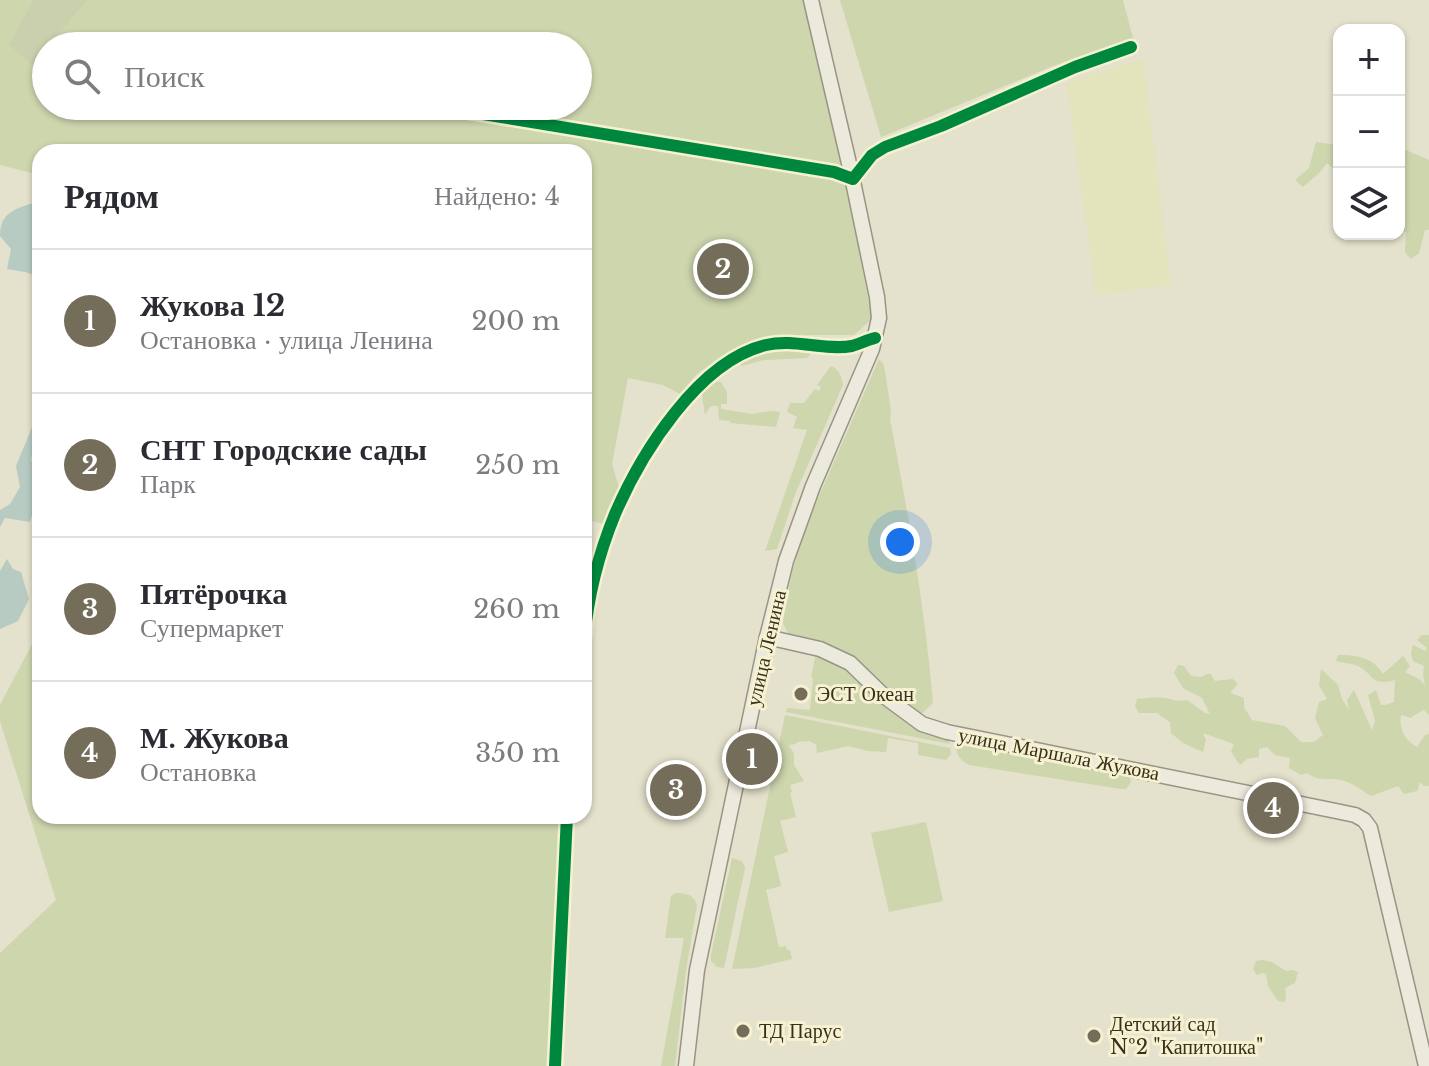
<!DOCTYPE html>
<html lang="ru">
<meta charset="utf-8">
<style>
:root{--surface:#fff;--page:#f2f2f3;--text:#2b2b33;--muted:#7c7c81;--line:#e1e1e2;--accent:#746d5a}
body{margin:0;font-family:"Libre Baskerville",serif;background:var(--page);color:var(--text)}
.controls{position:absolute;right:24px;top:24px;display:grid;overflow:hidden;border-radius:16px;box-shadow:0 2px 6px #0004}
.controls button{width:72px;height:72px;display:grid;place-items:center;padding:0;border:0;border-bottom:2px solid var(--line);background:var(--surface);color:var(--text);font:40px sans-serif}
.you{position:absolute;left:900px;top:542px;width:28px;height:28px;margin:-20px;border:6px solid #fff;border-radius:50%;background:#1a73e8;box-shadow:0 0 0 12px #1a73e833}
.badge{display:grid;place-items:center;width:52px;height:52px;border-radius:50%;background:var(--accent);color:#fff;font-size:26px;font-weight:700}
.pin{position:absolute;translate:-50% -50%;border:4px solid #fff;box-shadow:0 2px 8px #0006}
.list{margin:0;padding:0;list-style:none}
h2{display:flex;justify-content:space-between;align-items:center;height:104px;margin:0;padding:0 32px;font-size:34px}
h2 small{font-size:26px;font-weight:400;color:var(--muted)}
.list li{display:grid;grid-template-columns:52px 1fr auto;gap:24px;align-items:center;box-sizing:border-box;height:144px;padding:0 32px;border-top:2px solid var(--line)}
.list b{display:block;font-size:30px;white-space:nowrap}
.list p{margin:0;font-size:26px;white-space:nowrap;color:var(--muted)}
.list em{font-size:26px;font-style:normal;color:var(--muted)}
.icon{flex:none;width:44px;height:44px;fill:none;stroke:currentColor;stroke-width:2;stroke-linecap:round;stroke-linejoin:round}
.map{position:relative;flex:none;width:1429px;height:1066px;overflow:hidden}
.search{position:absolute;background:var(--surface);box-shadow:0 2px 6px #0004;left:32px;top:32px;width:560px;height:88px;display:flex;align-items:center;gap:20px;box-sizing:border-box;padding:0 28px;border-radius:44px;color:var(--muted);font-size:30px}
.panel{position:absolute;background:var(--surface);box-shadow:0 2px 6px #0004;left:32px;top:144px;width:560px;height:680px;border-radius:24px}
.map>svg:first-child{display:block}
.farmland{fill:#e3e3bc}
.green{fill:#ced6ae;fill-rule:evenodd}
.cemetery{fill:#cacfad}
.water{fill:#b7cbc2}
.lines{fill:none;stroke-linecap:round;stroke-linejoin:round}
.street-casing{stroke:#a9a595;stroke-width:12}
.secondary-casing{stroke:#999484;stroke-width:17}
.street{stroke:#eceadd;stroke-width:9}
.secondary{stroke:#eceadd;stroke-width:14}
.cycleway-casing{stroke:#f6f2d1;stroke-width:17}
.cycleway{stroke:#00873e;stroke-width:12}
.poi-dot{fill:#746d5a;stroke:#f6f2d1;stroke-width:3}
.labels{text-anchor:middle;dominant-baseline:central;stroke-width:6;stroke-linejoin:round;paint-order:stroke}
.street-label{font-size:20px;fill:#382f1d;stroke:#f6f2d1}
.poi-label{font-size:20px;fill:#382f1d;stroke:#f6f2d1;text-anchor:start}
</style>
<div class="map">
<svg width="1429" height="1066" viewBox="0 0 1429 1066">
<rect width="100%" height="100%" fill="#e4e1cc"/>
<polygon class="farmland" points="1143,59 1171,285 1096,295 1067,83"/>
<g class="green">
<path d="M0,0H804L853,219L872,319L854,335H779L760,338L737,347L697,374L680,394L663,385L628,378L612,464L620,491L607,524L584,520V152H40V175L0,165ZM46,46H578V106H46Z"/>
<polygon points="840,0 1123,0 1133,38 1053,66 881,137"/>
<polygon points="1316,142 1339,145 1339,174 1327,163 1319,173 1303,187 1295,180 1309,168"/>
<polygon points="1399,147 1429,160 1429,230 1425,230 1419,253 1411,259 1405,252 1406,232 1399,230"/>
<path d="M808,347L810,348L811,353L807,358L764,360L742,366L740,364L742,358C766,349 782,347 808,347Z"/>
<path d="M879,359L884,365L891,411L890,419C908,513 925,608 933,703L920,715L900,701L849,654L827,644L789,635L783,623L784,614L791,576L809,519Z"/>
<path d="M831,366C840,370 841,376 843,385L796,492L777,549L765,551L807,430L793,428L797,417L787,412L790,403H804L815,389L819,391L821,387L817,385Z"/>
<polygon points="711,381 721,382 727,392 727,404 721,404 721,409 752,414 771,411 780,412 776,427 730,423 730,421 719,420 718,406 711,406 705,415 701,389"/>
<polygon points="40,629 40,816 567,816 555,1066 0,1066 0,953 56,900 0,721 0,705"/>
<path d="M1422,635H1429V715L1424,710L1416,714L1411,718L1401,715C1399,729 1404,739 1417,747L1425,735L1429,734V786H1424L1420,782L1417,791L1404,794L1398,786L1371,796C1361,790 1352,782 1340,780C1326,777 1321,783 1307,773L1301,775L1289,768L1290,758L1275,755L1267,747L1259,749V757L1247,759L1240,765L1231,752L1234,744L1203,733L1206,740L1203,752L1183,743L1171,733L1170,722L1157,713H1139L1135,706L1137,699C1147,698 1156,697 1166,698C1175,700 1178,702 1187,700L1205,713L1210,714L1202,698L1183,688L1174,673L1178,665L1184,666L1191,676L1201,677L1210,673L1215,681L1233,679L1238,684L1230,693L1244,698V707L1252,720L1285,726L1301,742H1314L1323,735L1315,718L1319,702L1327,699L1319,685L1321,669L1338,685L1342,699L1349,710L1347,700L1354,690L1372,730L1375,721L1368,695L1376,690L1381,705H1385L1394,702L1395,680C1371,687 1374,674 1358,666C1352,663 1342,663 1336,661L1338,655C1356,655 1373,657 1383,674L1403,656L1410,666L1405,672L1419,679L1425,685L1423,674L1424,666L1413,661L1411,653L1413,645L1425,651L1427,648L1417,640Z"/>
<polygon points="816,653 835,661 947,737 950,744 786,712 787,708 810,710 813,678 811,678"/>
<polygon points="785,715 950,748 951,754 946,760 918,755 918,743 888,738 886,752 868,751 848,746 817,753 816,745 810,741 797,742 796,744 789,745 794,754 794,765 804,781 790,785 792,792 790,793 796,817 780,821 788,852 774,856 781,886 766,890 779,947 786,946 787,950 790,950 792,959 754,968 732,969"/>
<path d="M959,741L1129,775L1131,782L1126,789H1121L969,765C959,760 953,751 959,741Z"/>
<polygon points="926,822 943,901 889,912 871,833"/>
<polygon points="732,858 742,861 745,868 724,968 717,967 711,961 711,955"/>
<path d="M676,893C687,894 693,894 697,905L686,971L675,1066H661L684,938H665L671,896Z"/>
<polygon points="1263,960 1272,962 1286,971 1292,970 1298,972 1295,983 1285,988 1286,996 1285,1002 1278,1001 1268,986 1266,974 1263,973 1257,975 1253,969 1256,961"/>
</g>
<polygon class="cemetery" points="34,0 87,0 48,46 46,46 32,65 9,44"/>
<g class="water">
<path d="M40,201V277L25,272L7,269L11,249L0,236C0,210 19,208 40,201Z"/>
<polygon points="40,408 40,436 35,439 31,460 40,476 40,487 30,522 5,518 0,527 0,510 10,504 20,487 16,466"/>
<polygon points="7,559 13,569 21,572 29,599 18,621 0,629 0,571"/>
</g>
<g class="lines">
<g class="street-casing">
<g id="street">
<polyline points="434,106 834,172 853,179 872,155 885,147 941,126 1075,67 1131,47"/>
<path d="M584,639C588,596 599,553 615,514C641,454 698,361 766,345C794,338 823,351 852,346C859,344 867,340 875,338"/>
<polyline points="555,1066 567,816"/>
</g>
</g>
<g class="secondary-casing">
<g id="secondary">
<polyline points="767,637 820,649 850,663 884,696 922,724 947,732 1336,811 1355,815 1364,820 1370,828 1426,1066"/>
<polyline points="686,1066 697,970 767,637 786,561 813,486 872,349 879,318 877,297 851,172 811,0"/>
</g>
</g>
<use href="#street" class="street"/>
<use href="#secondary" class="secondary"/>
<g class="cycleway-casing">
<g id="cycleway">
<polyline points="434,106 834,172 853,179 872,155 885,147 941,126 1075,67 1131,47"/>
<path d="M584,639C588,596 599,553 615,514C641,454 698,361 766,345C794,338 823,351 852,346C859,344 867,340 875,338"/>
<polyline points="555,1066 567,816"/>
</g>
</g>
<use href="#cycleway" class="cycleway"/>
</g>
<g class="poi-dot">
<circle cx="801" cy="694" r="8"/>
<circle cx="743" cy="1031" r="8"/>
<circle cx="1094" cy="1036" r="8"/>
</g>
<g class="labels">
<g class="street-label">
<text transform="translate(766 648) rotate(-77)">улица Ленина</text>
<text transform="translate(1059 754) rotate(11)">улица Маршала Жукова</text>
</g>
<g class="poi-label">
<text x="817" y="694">ЭСТ Океан</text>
<text x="1110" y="1024">Детский сад<tspan x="1110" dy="23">№2 "Капитошка"</tspan></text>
<text x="759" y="1031">ТД Парус</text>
</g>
</g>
</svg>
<div class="controls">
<button>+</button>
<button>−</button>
<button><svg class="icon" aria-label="layers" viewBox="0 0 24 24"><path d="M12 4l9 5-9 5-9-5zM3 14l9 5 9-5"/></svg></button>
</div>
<div class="you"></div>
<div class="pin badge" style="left:752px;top:759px">1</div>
<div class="pin badge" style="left:723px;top:269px">2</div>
<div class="pin badge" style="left:676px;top:790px">3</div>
<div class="pin badge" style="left:1273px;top:808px">4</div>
<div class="search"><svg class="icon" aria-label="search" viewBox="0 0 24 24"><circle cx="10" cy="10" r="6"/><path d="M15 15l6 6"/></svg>Поиск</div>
<section class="panel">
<h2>Рядом<small>Найдено: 4</small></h2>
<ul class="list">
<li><span class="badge">1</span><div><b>Жукова 12</b><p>Остановка · улица Ленина</p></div><em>200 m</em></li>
<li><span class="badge">2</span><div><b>СНТ Городские сады</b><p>Парк</p></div><em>250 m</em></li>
<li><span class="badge">3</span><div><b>Пятёрочка</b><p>Супермаркет</p></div><em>260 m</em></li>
<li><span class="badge">4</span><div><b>М. Жукова</b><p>Остановка</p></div><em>350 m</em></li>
</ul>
</section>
</div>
